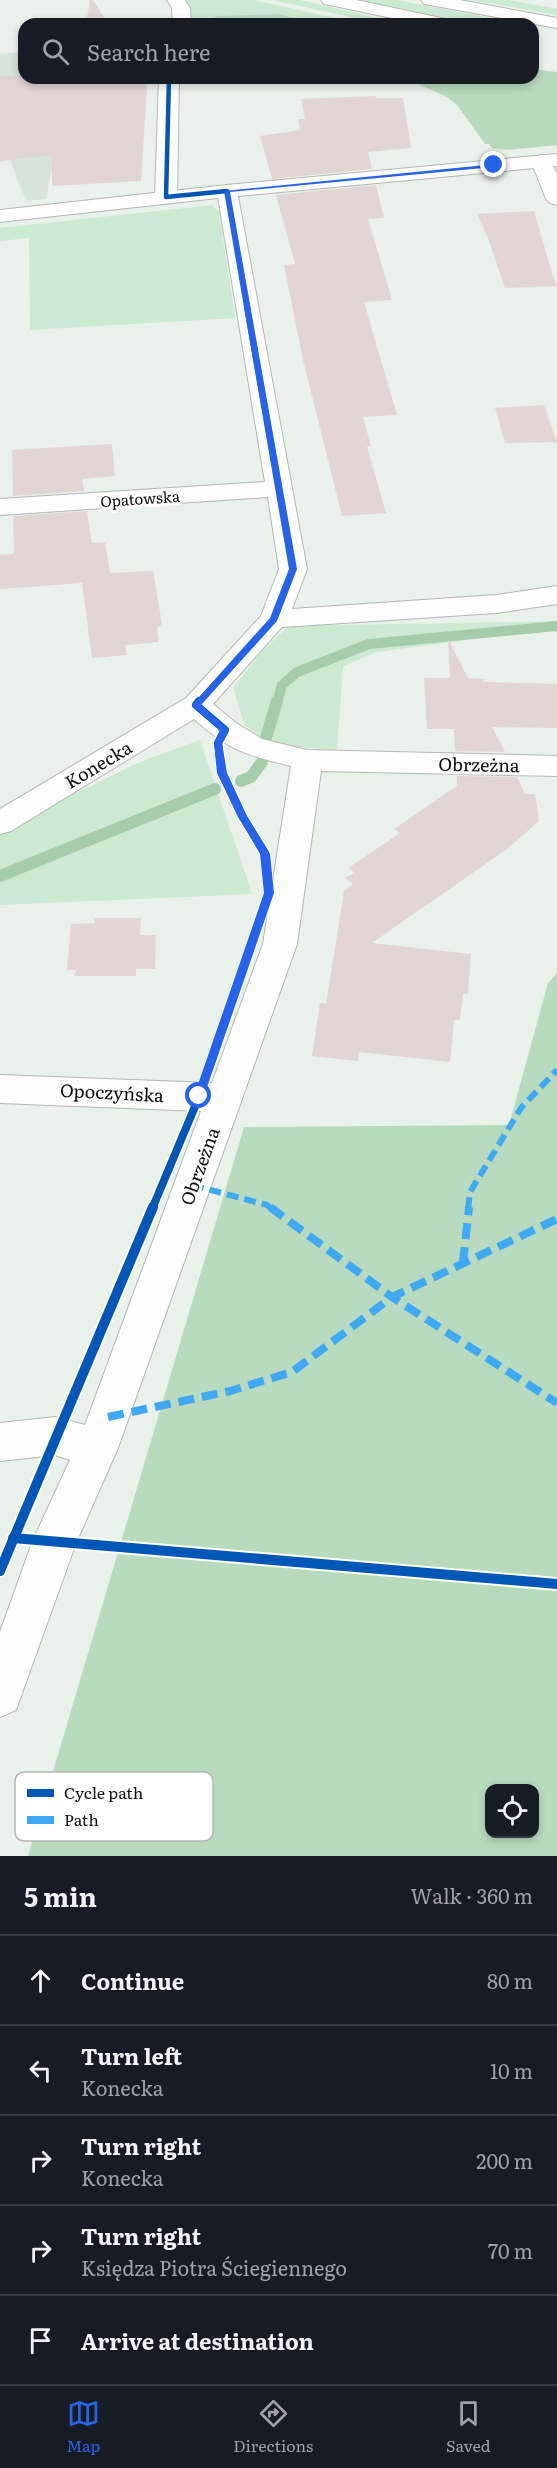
<!DOCTYPE html>
<meta charset="utf-8">
<style>
:root{--surface:#171b24;--page:#242831;--text:#f1f3f6;--muted:#9ea1a6;--line:#363941;--accent:#2563eb}
body{margin:0;font-family:Literata,serif;background:var(--page);color:var(--text)}
.controls{position:absolute;right:18px;bottom:18px;display:grid;overflow:hidden;border-radius:12px;box-shadow:0 3px 9px #0003}
.controls button{width:54px;height:54px;display:grid;place-items:center;padding:0;border:0;border-bottom:2px solid var(--line);background:var(--surface);color:var(--text);font:30px sans-serif}
.stop{position:absolute;width:18px;height:18px;margin:-14px;border:4px solid #2563eb;border-radius:50%;background:#fff}
.stop.end{background:#2563eb;border-color:#fff;box-shadow:0 2px 6px #0008}
.list{margin:0;padding:0;list-style:none}
h2{display:flex;justify-content:space-between;align-items:center;height:78px;margin:0;padding:0 24px;font-size:26px}
h2 small{font-size:20px;font-weight:400;color:var(--muted)}
.list li{display:grid;grid-template-columns:39px 1fr auto;gap:18px;align-items:center;box-sizing:border-box;height:90px;padding:0 24px;border-top:2px solid var(--line)}
.list b{display:block;font-size:22px;white-space:nowrap}
.list p{margin:0;font-size:20px;white-space:nowrap;color:var(--muted)}
.list em{font-size:20px;font-style:normal;color:var(--muted)}
.icon{flex:none;width:33px;height:33px;fill:none;stroke:currentColor;stroke-width:2;stroke-linecap:round;stroke-linejoin:round}
.map{position:relative;flex:none;width:557px;height:1856px;overflow:hidden}
.search{position:absolute;background:var(--surface);box-shadow:0 3px 9px #0003;left:18px;right:18px;top:18px;height:66px;display:flex;align-items:center;gap:15px;box-sizing:border-box;padding:0 21px;border-radius:18px;color:var(--muted);font-size:22px}
.sheet{height:528px;background:var(--surface)}
nav{display:flex;justify-content:space-around;align-items:center;box-sizing:border-box;height:84px;border-top:2px solid var(--line);background:var(--surface);font-size:16px;color:var(--muted)}
nav a{display:grid;justify-items:center;gap:3px}
nav .on{color:var(--accent)}
.map>svg:first-child{display:block}
.built{fill:#d7e4d9}
.green{fill:#cce9d1}
.forest{fill:#b8dabe;fill-rule:evenodd}
.lines{fill:none;stroke-linecap:round;stroke-linejoin:round}
.stream-far1{stroke:#a4cdab;stroke-width:10}
.stream{stroke:#a4cdab;stroke-width:12}
.building{fill:#e2d6d5}
.street-casing{stroke:#b4b8b4;stroke-width:2}
.secondary-casing{stroke:#b4b8b4;stroke-width:2}
.primary-casing{stroke:#b4b8b4;stroke-width:2}
.street{fill:#fcfdfc;fill-rule:evenodd}
.secondary{fill:#fcfdfc;fill-rule:evenodd}
.primary{fill:#fcfdfc;fill-rule:evenodd}
.quiet-far2{stroke:#3fa9f5;stroke-width:4;stroke-dasharray:8 4;stroke-linecap:butt}
.quiet-far1{stroke:#3fa9f5;stroke-width:6;stroke-dasharray:12 6;stroke-linecap:butt}
.quiet{stroke:#3fa9f5;stroke-width:8;stroke-dasharray:16 8;stroke-linecap:butt}
.cycleway-far3-casing{stroke:#fff;stroke-width:7}
.cycleway-far2-casing{stroke:#fff;stroke-width:9}
.cycleway-far1-casing{stroke:#fff;stroke-width:11}
.cycleway-casing{stroke:#fff;stroke-width:14}
.cycleway-far3{stroke:#0057b8;stroke-width:4.5}
.cycleway-far2{stroke:#0057b8;stroke-width:6}
.cycleway-far1{stroke:#0057b8;stroke-width:8}
.cycleway{stroke:#0057b8;stroke-width:10}
.route{fill:#2563eb}
.labels{text-anchor:middle;dominant-baseline:central;stroke-width:6;stroke-linejoin:round;paint-order:stroke}
.far-street-label{font-size:15px;fill:#0b0f0b;stroke:#fff}
.street-label{font-size:18px;fill:#0b0f0b;stroke:#fff}
.key{fill:#fff;stroke:#b6b7b6;stroke-width:1.5}
.key-label{font-size:16px;fill:#0b0f0b}
</style>
<div class="map">
<svg width="557" height="1856" viewBox="0 0 557 1856">
<rect width="100%" height="100%" fill="#eaf0ea"/>
<polygon class="built" points="24,52 24,78 70,78 46,199 26,201 0,135 0,54"/>
<g class="green">
<polygon points="182,0 253,0 362,24 317,24 278,14 218,16 191,22 190,12"/>
<polygon points="273,0 300,0 404,24 382,24"/>
<polygon points="359,0 396,0 523,24 476,24"/>
<polygon points="472,0 508,0 557,9 557,15"/>
<polygon points="212,205 219,212 235,318 30,330 29,238 0,241 0,228"/>
<polygon points="557,621 557,628 376,652 343,666 337,750 272,745 245,725 233,688 262,651 289,626"/>
<polygon points="200,740 252,894 0,905 0,830 138,763"/>
</g>
<g class="forest">
<polygon points="278,14 317,24 191,24 218,16"/>
<polygon points="533,69 557,72 557,145 508,150 492,148 489,144 485,144 457,105 447,97 404,78 533,78"/>
<path d="M557,973V1856H28L244,1127L509,1125L548,983ZM534,1788V1834H490V1788Z"/>
</g>
<g class="lines">
<polyline class="stream-far1" points="277,703 282,685 297,672 369,644 557,626"/>
<g class="stream">
<polyline points="266,738 277,701"/>
<polyline points="241,781 251,777 262,762"/>
<polyline points="0,876 215,789"/>
</g>
</g>
<g class="building">
<polygon points="90,0 93,0 108,24 86,24"/>
<polygon points="24,75 24,78 142,78 147,87 141,181 52,186 52,155 0,161 0,76"/>
<polygon points="376,96 376,98 403,98 411,148 368,152 372,169 272,179 260,136 300,130 298,119 305,119 301,99"/>
<polygon points="376,185 384,218 368,219 392,300 364,302 397,415 363,417 371,446 367,447 386,513 342,516 303,360 284,265 295,264 276,195"/>
<polygon points="534,211 556,286 505,288 488,238 477,214"/>
<polygon points="544,405 557,442 505,443 495,408"/>
<polygon points="112,444 115,476 82,479 84,491 13,496 12,450"/>
<polygon points="87,511 92,543 105,542 110,573 153,571 162,624 157,628 159,642 125,645 127,655 92,658 82,583 0,589 0,555 14,554 13,516"/>
<polygon points="448,639 468,678 484,679 483,682 557,684 557,728 492,727 505,752 455,751 454,729 427,729 424,678 450,678"/>
<polygon points="457,776 517,777 525,794 535,794 539,821 507,849 372,943 471,954 468,994 463,994 460,1020 454,1020 450,1062 359,1052 358,1061 312,1056 320,1003 326,1004 344,891 353,884 345,878 354,873 348,868 400,833 394,829 457,786"/>
<polygon points="95,918 141,918 140,935 156,935 155,969 136,969 136,976 74,976 76,970 67,970 71,924 94,923"/>
</g>
<g class="lines">
<g class="street-casing">
<g id="street">
<polygon points="167,0 185,0 190,8 191,24 173,24 172,8"/>
<polygon points="159,78 179,78 177,197 173,201 166,203 159,201 155,197"/>
<polygon points="541,155 548,157 557,174 557,205 550,203 546,199 531,161 534,157"/>
<path d="M227,185L234,187L237,191L307,569L292,609L496,595L557,586V604L496,613L282,627L213,704L236,723L262,739L307,750L557,756V776L321,771L297,944L118,1448L76,1543L16,1710L0,1717V1632L33,1540L70,1460L55,1455L0,1461V1423L55,1417L85,1425L201,1111L0,1103V1075L212,1083L263,944L291,766C246,755 230,751 194,719L11,831L0,834V809L186,698L261,616L279,569L268,497L0,515V499L265,482L217,191L220,187Z"/>
</g>
</g>
<g class="secondary-casing">
<polygon id="secondary" points="557,154 557,166 227,197 0,222 0,210 227,185"/>
</g>
<g class="primary-casing">
<g id="primary">
<polygon points="321,0 356,0 446,19 452,20 455,24 420,24 330,5 324,4"/>
<polygon points="421,0 460,0 557,18 557,28 430,5 424,4"/>
</g>
</g>
<use href="#street" class="street"/>
<use href="#secondary" class="secondary"/>
<use href="#primary" class="primary"/>
<polyline class="quiet-far2" points="20,49 24,49"/>
<g class="quiet-far1">
<polyline points="192,1185 267,1205 272,1209"/>
<polyline points="468,1209 470,1192 521,1108 557,1070"/>
</g>
<g class="quiet">
<polyline points="270,1207 392,1297 557,1403"/>
<polyline points="463,1263 469,1207"/>
<polyline points="108,1417 230,1391 292,1372 392,1297 557,1219"/>
</g>
<g class="cycleway-far3-casing">
<polyline id="cycleway-far3" points="169,78 166,197 227,191 248,308"/>
</g>
<g class="cycleway-far2-casing">
<polyline id="cycleway-far2" points="198,703 274,619 293,569 247,307"/>
</g>
<g class="cycleway-far1-casing">
<polyline id="cycleway-far1" points="152,1209 199,1097 269,893 265,853 242,816 222,773 218,743 225,730 196,705 199,701"/>
</g>
<g class="cycleway-casing">
<g id="cycleway">
<polyline points="13,1538 557,1584"/>
<polyline points="0,1571 153,1207"/>
</g>
</g>
<use href="#cycleway-far3" class="cycleway-far3"/>
<use href="#cycleway-far2" class="cycleway-far2"/>
<use href="#cycleway-far1" class="cycleway-far1"/>
<use href="#cycleway" class="cycleway"/>
</g>
<polygon class="route" points="496,164 494,167 230,192 297,569 277,621 201,705 229,730 222,743 227,773 247,816 270,854 274,893 204,1096 199,1101 194,1096 264,893 260,854 238,816 217,773 214,743 220,730 192,705 270,618 289,569 224,191"/>
<g class="labels">
<g class="far-street-label">
<text transform="translate(140 498) rotate(-4)">Opatowska</text>
</g>
<g class="street-label">
<text transform="translate(98 764) rotate(-31)">Konecka</text>
<text transform="translate(479 764) rotate(1)">Obrzeżna</text>
<text transform="translate(112 1092) rotate(3)">Opoczyńska</text>
<text transform="translate(199 1166) rotate(-70)">Obrzeżna</text>
</g>
</g>
<rect x="15" y="1772" width="198" height="69" rx="9" class="key"/>
<rect x="27" y="1789" width="27" height="8" fill="#0057b8"/>
<rect x="27" y="1816" width="27" height="8" fill="#3fa9f5"/>
<g class="key-label">
<text x="64" y="1799">Cycle path</text>
<text x="64" y="1826">Path</text>
</g>
</svg>
<div class="controls">
<button><svg class="icon" aria-label="locate" viewBox="0 0 24 24"><circle cx="12" cy="12" r="6"/><path d="M12 2v4M12 18v4M2 12h4M18 12h4"/></svg></button>
</div>
<div class="stop" style="left:199px;top:1096px"></div>
<div class="stop end" style="left:494px;top:165px"></div>
<div class="search"><svg class="icon" aria-label="search" viewBox="0 0 24 24"><circle cx="10" cy="10" r="6"/><path d="M15 15l6 6"/></svg>Search here</div>
</div>
<section class="sheet">
<h2>5 min<small>Walk · 360 m</small></h2>
<ul class="list">
<li><svg class="icon" aria-label="ahead" viewBox="0 0 24 24"><path d="M12 20V5M6 11l6-6 6 6"/></svg><div><b>Continue</b></div><em>80 m</em></li>
<li><svg class="icon" aria-label="left" viewBox="0 0 24 24"><path d="M17 20v-9H6M10 6l-5 5 5 5"/></svg><div><b>Turn left</b><p>Konecka</p></div><em>10 m</em></li>
<li><svg class="icon" aria-label="right" viewBox="0 0 24 24"><path d="M7 20v-9h11M14 6l5 5-5 5"/></svg><div><b>Turn right</b><p>Konecka</p></div><em>200 m</em></li>
<li><svg class="icon" aria-label="right" viewBox="0 0 24 24"><path d="M7 20v-9h11M14 6l5 5-5 5"/></svg><div><b>Turn right</b><p>Księdza Piotra Ściegiennego</p></div><em>70 m</em></li>
<li><svg class="icon" aria-label="arrive" viewBox="0 0 24 24"><path d="M6 21V4h12l-3 4 3 4H6"/></svg><div><b>Arrive at destination</b></div></li>
</ul>
</section>
<nav>
<a class="on"><svg class="icon" aria-label="map" viewBox="0 0 24 24"><path d="M3 6l6-2 6 2 6-2v14l-6 2-6-2-6 2zM9 4v14M15 6v14"/></svg>Map</a>
<a><svg class="icon" aria-label="directions" viewBox="0 0 24 24"><path d="M12 3l9 9-9 9-9-9zM9 14v-3h6M13 9l2 2-2 2"/></svg>Directions</a>
<a><svg class="icon" aria-label="saved" viewBox="0 0 24 24"><path d="M7 4h10v16l-5-4-5 4z"/></svg>Saved</a>
</nav>
